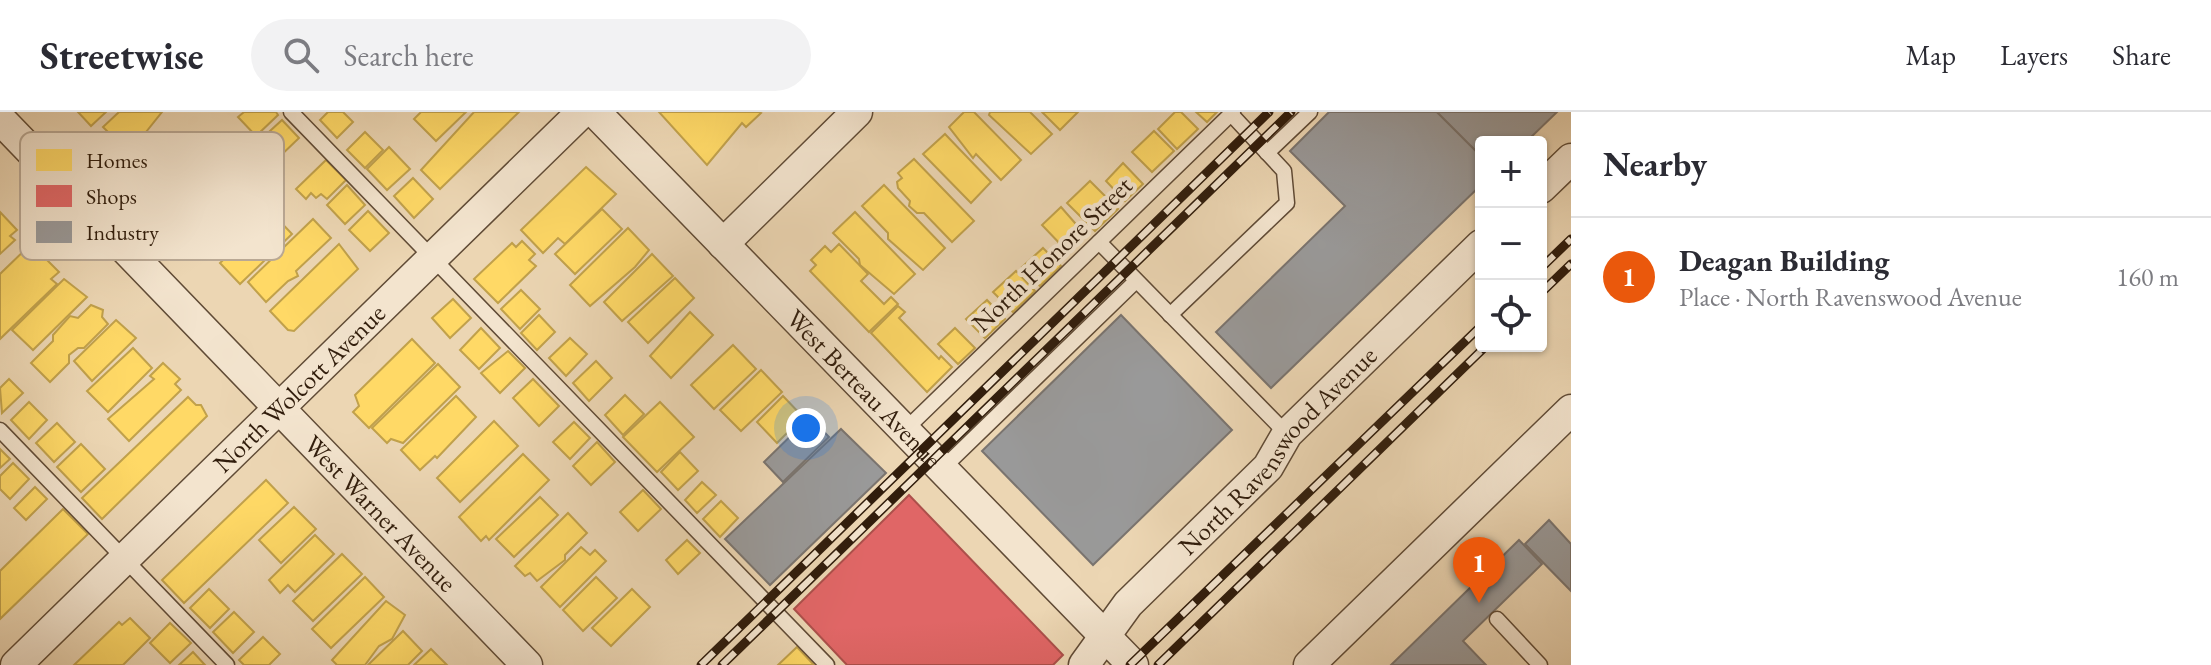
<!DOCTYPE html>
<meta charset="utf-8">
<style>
:root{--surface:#fff;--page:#f2f2f3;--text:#2b2b33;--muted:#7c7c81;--line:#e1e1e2;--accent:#ea580c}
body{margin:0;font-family:"EB Garamond",serif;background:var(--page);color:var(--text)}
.controls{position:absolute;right:24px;top:24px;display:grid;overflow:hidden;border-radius:8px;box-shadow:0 2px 6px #0004}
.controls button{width:72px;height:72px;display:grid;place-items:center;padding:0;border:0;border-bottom:2px solid var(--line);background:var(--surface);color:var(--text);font:40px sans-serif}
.you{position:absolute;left:806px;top:316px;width:28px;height:28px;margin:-20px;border:6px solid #fff;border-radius:50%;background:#1a73e8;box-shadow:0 0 0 12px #1a73e833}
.badge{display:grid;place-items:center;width:52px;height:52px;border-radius:50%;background:var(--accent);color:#fff;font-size:26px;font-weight:700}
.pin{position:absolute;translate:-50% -66px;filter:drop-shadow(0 2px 4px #0008)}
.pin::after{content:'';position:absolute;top:42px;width:28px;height:24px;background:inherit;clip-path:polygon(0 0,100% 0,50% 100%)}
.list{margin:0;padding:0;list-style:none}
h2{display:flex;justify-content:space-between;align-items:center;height:104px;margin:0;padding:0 32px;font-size:34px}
h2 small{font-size:26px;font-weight:400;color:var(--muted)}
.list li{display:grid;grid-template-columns:52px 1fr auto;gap:24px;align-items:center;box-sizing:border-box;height:120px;padding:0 32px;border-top:2px solid var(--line)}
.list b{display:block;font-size:30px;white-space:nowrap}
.list p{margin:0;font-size:26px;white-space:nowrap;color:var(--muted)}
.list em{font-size:26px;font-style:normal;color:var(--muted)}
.icon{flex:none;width:44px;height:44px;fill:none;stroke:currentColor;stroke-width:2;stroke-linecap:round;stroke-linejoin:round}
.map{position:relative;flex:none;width:1571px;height:553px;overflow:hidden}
header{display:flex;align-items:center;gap:48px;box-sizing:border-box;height:112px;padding:0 40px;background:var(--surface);border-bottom:2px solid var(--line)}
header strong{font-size:38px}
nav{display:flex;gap:44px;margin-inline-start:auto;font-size:28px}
.search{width:560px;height:72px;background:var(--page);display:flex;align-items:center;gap:20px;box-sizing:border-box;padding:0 28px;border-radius:44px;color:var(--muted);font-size:30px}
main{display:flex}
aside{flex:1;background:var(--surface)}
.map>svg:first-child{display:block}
.homes{fill:#ffd966;stroke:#c1a14b;stroke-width:2}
.shops{fill:#e06666;stroke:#ac504b;stroke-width:2}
.industry{fill:#999;stroke:#7a746f;stroke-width:2}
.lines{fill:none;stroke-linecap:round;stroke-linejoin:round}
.lane-casing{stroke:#604b36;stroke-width:17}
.street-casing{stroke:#604b36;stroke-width:33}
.lane{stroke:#f3e4ce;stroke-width:14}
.street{stroke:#f3e4ce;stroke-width:30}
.rail-casing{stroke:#311d0c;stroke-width:9}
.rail{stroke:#f3e4ce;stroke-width:6;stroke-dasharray:18;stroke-linecap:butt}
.labels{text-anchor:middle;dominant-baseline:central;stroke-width:8;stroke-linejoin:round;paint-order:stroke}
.street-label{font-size:26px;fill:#311d0c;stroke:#f3e4ce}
.key{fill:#f3e4ce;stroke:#b9a894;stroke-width:2}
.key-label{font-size:22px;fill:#311d0c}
</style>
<header>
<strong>Streetwise</strong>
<div class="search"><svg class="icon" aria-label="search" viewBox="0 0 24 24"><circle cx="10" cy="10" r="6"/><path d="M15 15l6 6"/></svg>Search here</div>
<nav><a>Map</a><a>Layers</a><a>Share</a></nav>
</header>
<main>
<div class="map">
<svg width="1571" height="553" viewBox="0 0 1571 553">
<rect width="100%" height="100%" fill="#ecd6b3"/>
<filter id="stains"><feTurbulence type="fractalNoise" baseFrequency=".0025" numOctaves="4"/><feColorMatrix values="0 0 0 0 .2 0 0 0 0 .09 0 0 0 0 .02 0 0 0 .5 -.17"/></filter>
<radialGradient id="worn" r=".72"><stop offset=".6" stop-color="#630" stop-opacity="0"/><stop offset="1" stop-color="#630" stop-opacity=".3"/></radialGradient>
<g class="homes">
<polygon points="78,0 106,0 91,14"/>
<polygon points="119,0 162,0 142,25 136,24 125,35 114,32 113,25 103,15"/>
<polygon points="244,0 276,0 278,3 256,24 238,5"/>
<polygon points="328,0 343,0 353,10 337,26 320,8"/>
<polygon points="421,0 466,0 436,29 414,7"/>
<polygon points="474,0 519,0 440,77 421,58"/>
<polygon points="659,0 759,0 761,1 746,15 742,11 707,53"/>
<polygon points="964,0 974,0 1021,48 1001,68 976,42 973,46 949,15"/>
<polygon points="990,0 1030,0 1052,22 1031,42 989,3"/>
<polygon points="1042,0 1078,0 1060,18"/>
<polygon points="1175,0 1181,0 1198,17 1177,37 1158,17"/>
<polygon points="1196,0 1217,0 1207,10"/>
<polygon points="282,8 299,26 276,48 258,30"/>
<polygon points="1154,19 1174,39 1152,60 1132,40"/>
<polygon points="365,20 383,38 365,56 347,38"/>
<polygon points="945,22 991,70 971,91 923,42"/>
<polygon points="389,35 410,57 387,78 367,57"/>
<polygon points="914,47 974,109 952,130 924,101 917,101 909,94 910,89 898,76 897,70 902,66 898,61"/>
<polygon points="326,48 346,68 327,87 321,82 316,86 311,81 306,87 296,77"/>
<polygon points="1123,51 1143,72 1125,89 1106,69"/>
<polygon points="586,55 616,82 565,132 558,126 543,141 521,118"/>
<polygon points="413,66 433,87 414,106 394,84"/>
<polygon points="1090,69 1118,97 1095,119 1067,91"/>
<polygon points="347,73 365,93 345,112 327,93"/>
<polygon points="884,73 945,136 923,158 888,127 888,121 862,94"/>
<polygon points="1061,95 1082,119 1064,136 1042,113"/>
<polygon points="602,97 622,117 575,162 555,142"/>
<polygon points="368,99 389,121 370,139 349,118"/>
<polygon points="0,100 17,118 10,124 15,128 0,142"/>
<polygon points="855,100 915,162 894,182 860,153 859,147 833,121"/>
<polygon points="272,101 292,122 240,172 220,151"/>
<polygon points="313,107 331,126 296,159 298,164 288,169 266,190 248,170"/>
<polygon points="628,116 649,138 635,155 590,194 570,173"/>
<polygon points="522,129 535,142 529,148 536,154 498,191 474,167 512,131 516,135"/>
<polygon points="31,132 59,160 51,167 57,172 0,227 0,162"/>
<polygon points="339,132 358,157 294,219 288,218 270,199"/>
<polygon points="839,132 868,162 861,169 884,192 891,185 898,192 869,220 810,159 816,153 811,148 825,134 831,140"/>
<polygon points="1043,136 1061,154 1040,174 1022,155"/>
<polygon points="652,142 673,164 622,209 604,190"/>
<polygon points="1016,159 1035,179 1013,200 993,180"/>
<polygon points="675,166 694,186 648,231 628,210"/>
<polygon points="64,167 87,185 33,238 12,218"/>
<polygon points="521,178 540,197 520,217 501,197"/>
<polygon points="453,187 471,206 450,226 432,206"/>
<polygon points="987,188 1005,207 985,226 966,207"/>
<polygon points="91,193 103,198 102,205 108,212 84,236 78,236 69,243 69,251 50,270 31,251 53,229 53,223 70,204 78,206"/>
<polygon points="898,194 905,200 899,206 939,247 941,244 952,255 927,280 871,221"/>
<polygon points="690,200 713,223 671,266 650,244"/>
<polygon points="539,203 555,220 537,238 521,221"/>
<polygon points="116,208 136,226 92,269 74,249"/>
<polygon points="481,216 500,236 479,257 460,238"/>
<polygon points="955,216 975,236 958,252 938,232"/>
<polygon points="570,226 587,242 566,264 549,246"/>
<polygon points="412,227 435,251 369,316 353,300 359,294 355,283"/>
<polygon points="733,233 756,257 714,297 691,273"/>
<polygon points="133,236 152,256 108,300 87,279"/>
<polygon points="508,239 525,256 500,281 481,261"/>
<polygon points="596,249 612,266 589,289 573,271"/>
<polygon points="163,251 180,267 175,272 181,278 129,329 108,307 154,267 150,264"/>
<polygon points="438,252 460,275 403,331 391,327 387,331 372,316"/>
<polygon points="761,258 782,280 741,319 720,298"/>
<polygon points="9,267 23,281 2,301 0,276"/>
<polygon points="533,267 559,294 539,314 513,286"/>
<polygon points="625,283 644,302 623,323 605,303"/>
<polygon points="456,284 476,305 437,346 435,344 420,358 401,338"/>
<polygon points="783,284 803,305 777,331 757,310"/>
<polygon points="188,285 196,293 201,293 207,304 102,407 82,386"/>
<polygon points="29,290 47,308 29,327 11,308"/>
<polygon points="660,290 694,325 657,360 623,325"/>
<polygon points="494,309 518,334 460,390 437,366"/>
<polygon points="574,310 590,326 570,347 553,330"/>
<polygon points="57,311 75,330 54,350 36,331"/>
<polygon points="597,330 615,350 591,373 573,354"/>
<polygon points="81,332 105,357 81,380 57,355"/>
<polygon points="0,337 10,347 0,356"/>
<polygon points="680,340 698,359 678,378 661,360"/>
<polygon points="523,342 549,368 489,428 486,424 481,429 459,405"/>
<polygon points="13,351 29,367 10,387 0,377 0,364"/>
<polygon points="266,368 288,391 184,491 162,468"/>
<polygon points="702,370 716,383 697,401 685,388"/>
<polygon points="35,375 47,387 26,408 14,396"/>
<polygon points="643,378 661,397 638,419 620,400"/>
<polygon points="540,385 558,403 514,445 496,427"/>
<polygon points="721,389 738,406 720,425 703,407"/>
<polygon points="294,395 316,417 281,451 259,428"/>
<polygon points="63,397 88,422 0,507 0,459"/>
<polygon points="568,401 587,421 565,443 565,448 537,469 530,461 525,464 515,454"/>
<polygon points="315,423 334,442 295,480 288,473 280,481 269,468"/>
<polygon points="687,428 700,441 678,462 666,448"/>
<polygon points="581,435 590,443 595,438 606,449 560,495 541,475"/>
<polygon points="342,442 362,462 313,509 293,489"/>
<polygon points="365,465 384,485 331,536 312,517"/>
<polygon points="596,465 617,486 583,519 563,498"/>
<polygon points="209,477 229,497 210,516 190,496"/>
<polygon points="632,477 650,495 611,534 592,516"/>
<polygon points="386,489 405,503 392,527 379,534 365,553 337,553 332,548"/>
<polygon points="234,500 254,520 233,541 213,520"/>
<polygon points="130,506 150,526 123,553 74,553 119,510 122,513"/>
<polygon points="170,511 191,531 170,551 150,531"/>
<polygon points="403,519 422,539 408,553 368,553"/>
<polygon points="263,525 280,542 269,553 244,553 239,548"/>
<polygon points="797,535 814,553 778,553"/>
<polygon points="431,537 447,553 414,553"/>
<polygon points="193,540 205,553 179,553"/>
</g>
<polygon class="shops" points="909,383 1063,543 1053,553 847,553 794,497"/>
<g class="industry">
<polygon points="1329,0 1437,0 1481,44 1481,73 1271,276 1216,220 1345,94 1290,39"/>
<polygon points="1437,0 1557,0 1526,30 1481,30 1481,44"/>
<polygon points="1121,203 1232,318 1093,453 982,339"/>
<polygon points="810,305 829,325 783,370 764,350"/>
<polygon points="841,317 886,361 770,473 725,427"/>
<polygon points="1549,408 1571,432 1571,479 1525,432"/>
<polygon points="1519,428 1542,452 1463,529 1486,553 1391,553"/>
</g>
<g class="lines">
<g class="lane-casing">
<g id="lane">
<polyline points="291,0 827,553"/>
<polyline points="1267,41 1310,0"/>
<polyline points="1099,130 1287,322"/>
<polyline points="1170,203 1287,91 1284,59 1231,2"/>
<polyline points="0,318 227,553"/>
<polyline points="905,318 1233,0"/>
<polyline points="942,357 1136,169"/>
<polyline points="1497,507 1540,553"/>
</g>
</g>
<g class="street-casing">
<g id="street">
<path id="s1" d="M595,0L1133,553"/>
<path id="s2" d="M0,7L527,553"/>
<polyline points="1541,76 1571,47"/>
<polyline points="723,132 857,0"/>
<path id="s3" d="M16,553L582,0"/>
<path id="s4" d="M1084,553L1128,492L1268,355L1287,322L1481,133"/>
<polyline points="1309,553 1571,298"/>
</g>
</g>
<use href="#lane" class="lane"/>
<use href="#street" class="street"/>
<g class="rail-casing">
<g id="rail">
<polyline points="1541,156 1571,127"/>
<polyline points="1541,181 1571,152"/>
<polyline points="701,553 1269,0"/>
<polyline points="722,553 1291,0"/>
<polyline points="1130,553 1481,214"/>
<polyline points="1158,553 1486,234"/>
</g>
</g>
<use href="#rail" class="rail"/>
</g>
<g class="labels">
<g class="street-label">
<text transform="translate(1052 142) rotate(-44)">North Honore Street</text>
<text stroke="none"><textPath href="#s3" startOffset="396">North Wolcott Avenue</textPath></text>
<text stroke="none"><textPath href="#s1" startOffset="386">West Berteau Avenue</textPath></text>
<text stroke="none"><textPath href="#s4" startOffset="290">North Ravenswood Avenue</textPath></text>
<text stroke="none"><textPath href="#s2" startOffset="548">West Warner Avenue</textPath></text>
</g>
</g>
<rect x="20" y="20" width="264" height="128" rx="12" class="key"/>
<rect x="36" y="37" width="36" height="22" fill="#ffd966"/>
<rect x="36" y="73" width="36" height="22" fill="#e06666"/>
<rect x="36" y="109" width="36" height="22" fill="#999"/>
<g class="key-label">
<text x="86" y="56">Homes</text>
<text x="86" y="92">Shops</text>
<text x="86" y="128">Industry</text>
</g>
<rect width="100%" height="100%" filter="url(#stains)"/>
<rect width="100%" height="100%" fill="url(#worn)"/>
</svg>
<div class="controls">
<button>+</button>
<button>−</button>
<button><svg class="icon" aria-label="locate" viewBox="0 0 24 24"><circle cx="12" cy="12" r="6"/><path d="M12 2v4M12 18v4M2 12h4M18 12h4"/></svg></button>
</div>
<div class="you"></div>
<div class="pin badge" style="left:1479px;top:491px">1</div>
</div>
<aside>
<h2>Nearby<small></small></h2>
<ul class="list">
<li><span class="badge">1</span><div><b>Deagan Building</b><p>Place · North Ravenswood Avenue</p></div><em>160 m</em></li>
</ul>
</aside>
</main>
